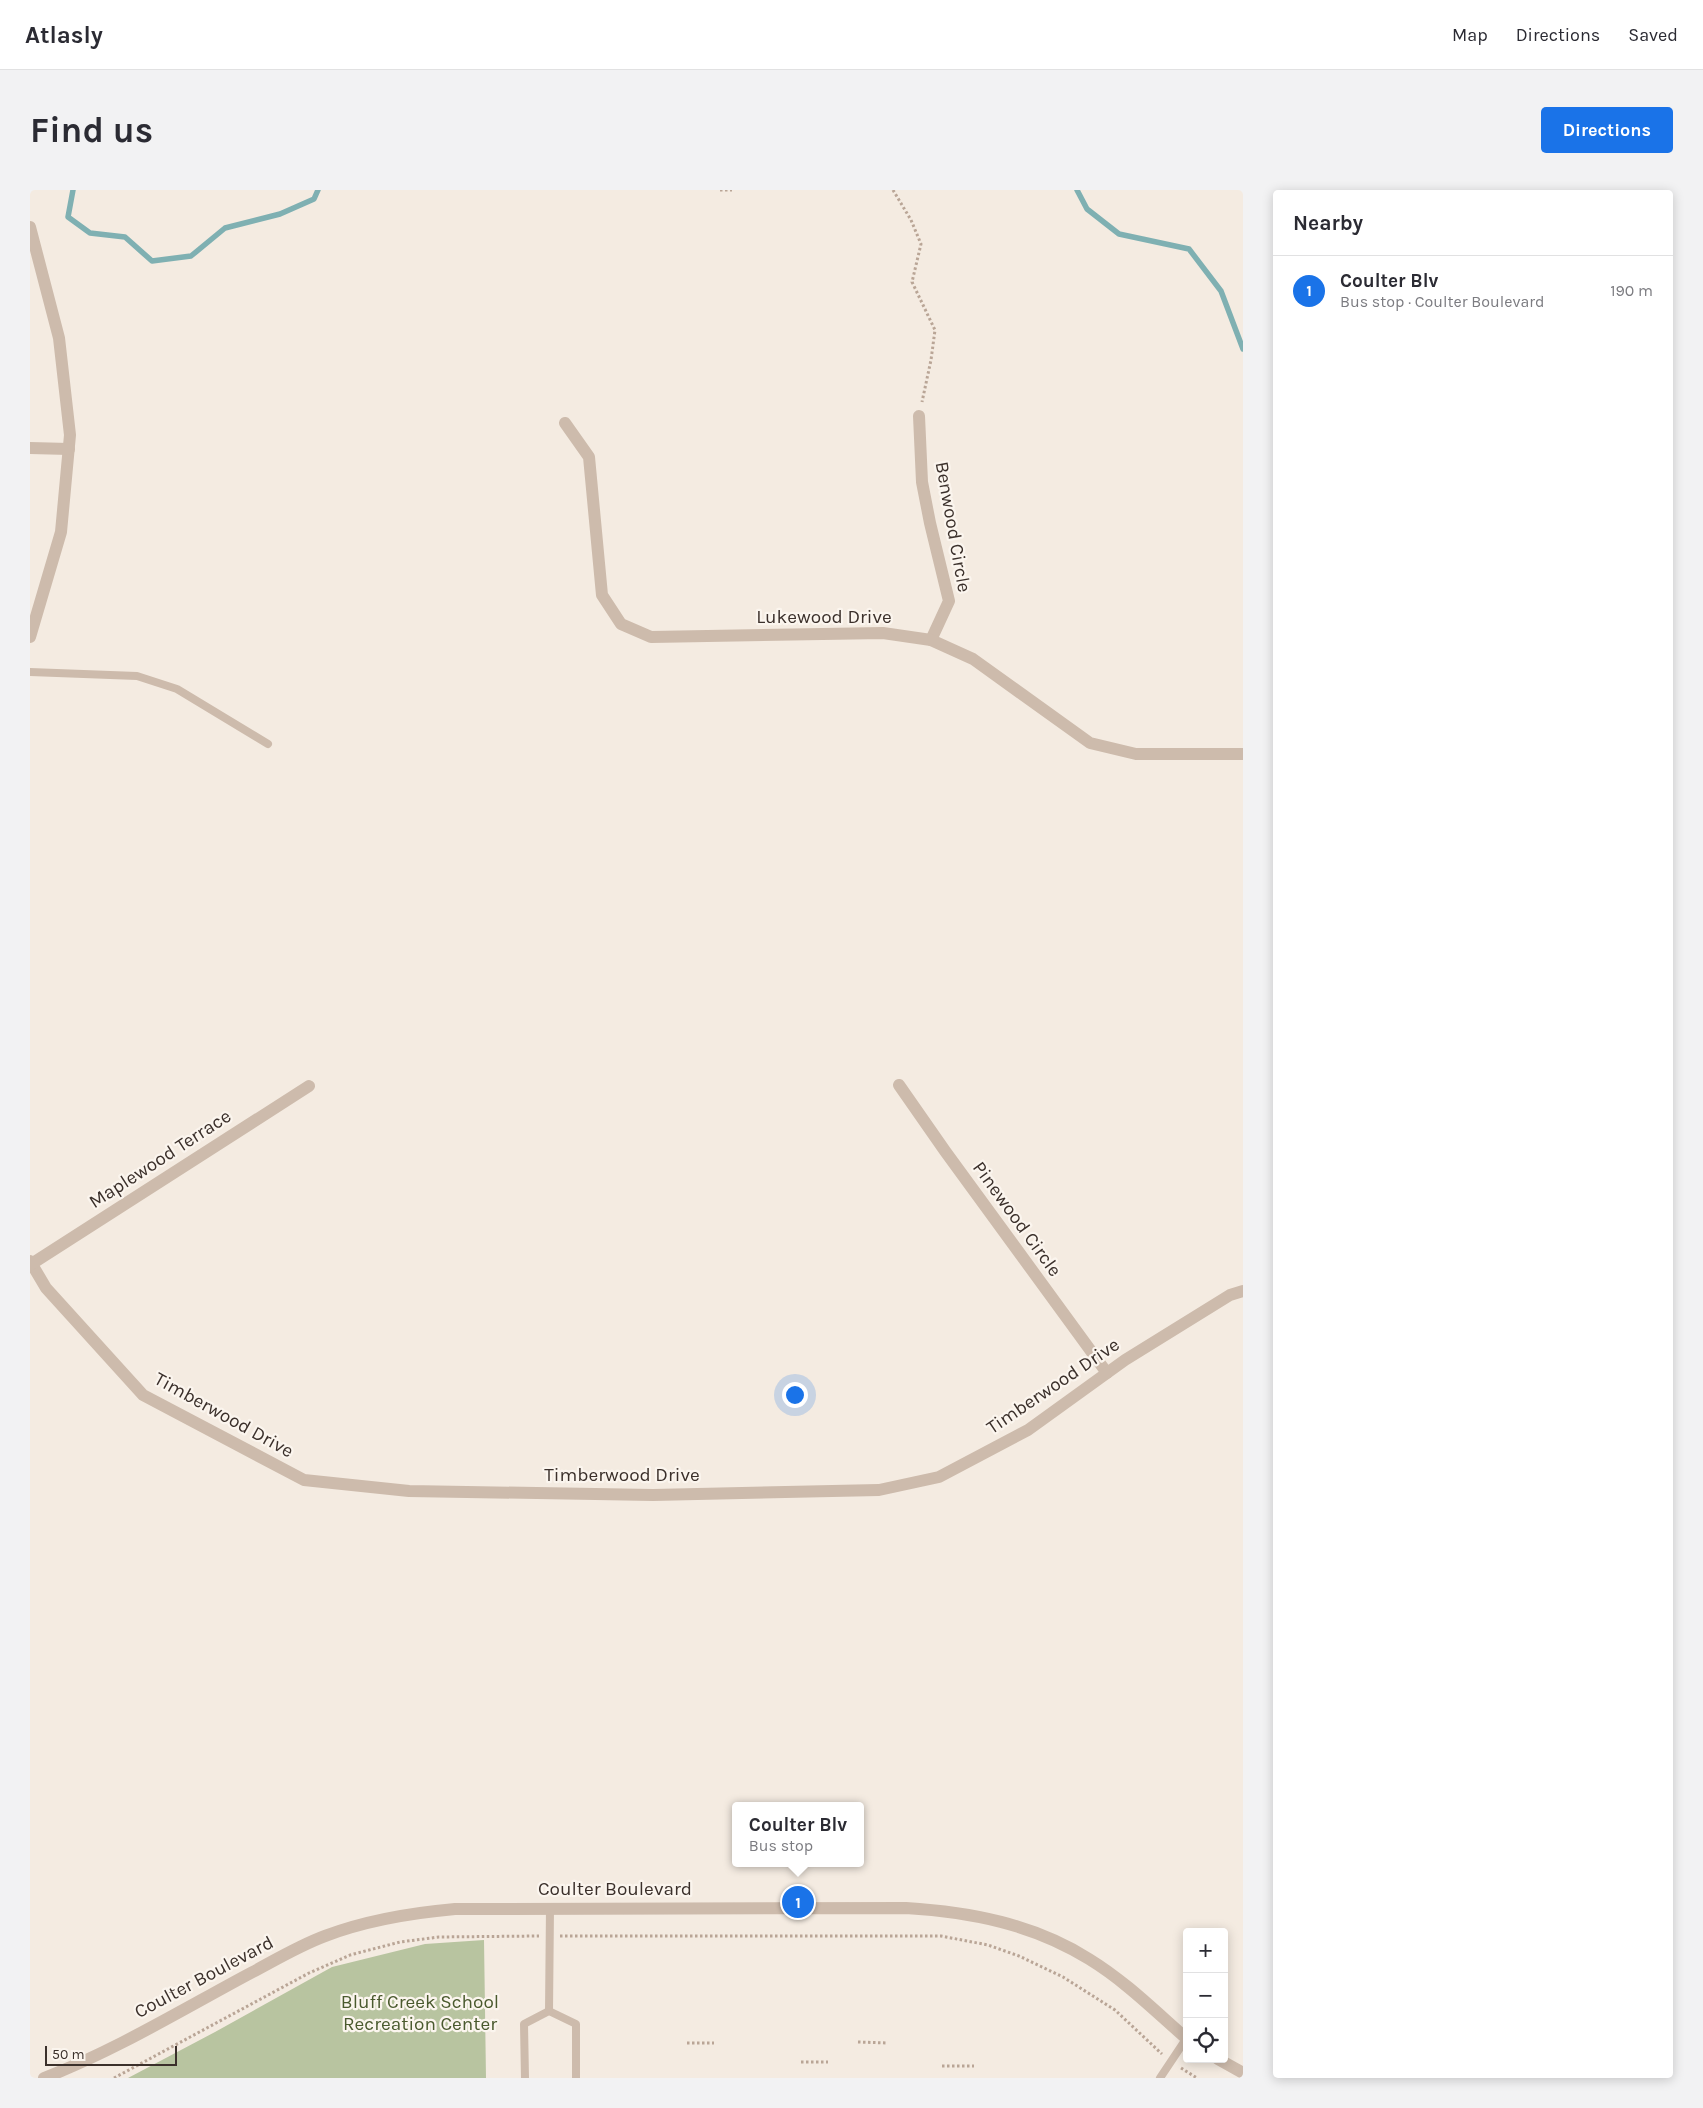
<!DOCTYPE html>
<meta charset="utf-8">
<style>
:root{--surface:#fff;--page:#f2f2f3;--text:#2b2b33;--muted:#7c7c81;--line:#e1e1e2;--accent:#1a73e8}
body{margin:0;font-family:Karla,sans-serif;background:var(--page);color:var(--text)}
.controls{position:absolute;right:15px;bottom:15px;display:grid;overflow:hidden;border-radius:5px;box-shadow:0 2px 12px #0003}
.controls button{width:45px;height:45px;display:grid;place-items:center;padding:0;border:0;border-bottom:1px solid var(--line);background:var(--surface);color:var(--text);font:25px sans-serif}
.scale{position:absolute;left:15px;bottom:12px;width:132px;box-sizing:border-box;padding-left:5px;border:2px solid #3b302b;border-top:0;font-size:14px;line-height:18px;white-space:nowrap;color:#3b302b;-webkit-text-stroke:4px #fbf5ee;paint-order:stroke}
.you{position:absolute;left:764px;top:1204px;width:18px;height:18px;margin:-12px;border:4px solid #fff;border-radius:50%;background:#1a73e8;box-shadow:0 0 0 8px #1a73e833}
.badge{display:grid;place-items:center;width:32px;height:32px;border-radius:50%;background:var(--accent);color:#fff;font-size:16px;font-weight:700}
.pin{position:absolute;translate:-50% -50%;border:2px solid #fff;box-shadow:0 1px 5px #0006}
.popup{position:absolute;left:702px;top:1612px;width:132px;height:65px;box-sizing:border-box;display:grid;place-content:center;border-radius:5px;background:var(--surface);filter:drop-shadow(0 1px 4px #0005);font-size:16px;white-space:nowrap;color:var(--muted)}
.popup b{font-size:19px;color:var(--text)}
.popup::after{content:'';position:absolute;left:50%;top:100%;margin-left:-10px;border:10px solid transparent;border-top-color:var(--surface)}
.list{margin:0;padding:0;list-style:none}
h2{display:flex;justify-content:space-between;align-items:center;height:65px;margin:0;padding:0 20px;font-size:21px}
h2 small{font-size:16px;font-weight:400;color:var(--muted)}
.list li{display:grid;grid-template-columns:32px 1fr auto;gap:15px;align-items:center;box-sizing:border-box;height:70px;padding:0 20px;border-top:1px solid var(--line)}
.list b{display:block;font-size:19px;white-space:nowrap}
.list p{margin:0;font-size:16px;white-space:nowrap;color:var(--muted)}
.list em{font-size:16px;font-style:normal;color:var(--muted)}
.icon{flex:none;width:28px;height:28px;fill:none;stroke:currentColor;stroke-width:2;stroke-linecap:round;stroke-linejoin:round}
.map{position:relative;flex:none;width:1213px;height:1888px;overflow:hidden;border-radius:5px}
header{display:flex;align-items:center;gap:30px;box-sizing:border-box;height:70px;padding:0 25px;background:var(--surface);border-bottom:1px solid var(--line)}
header strong{font-size:24px}
nav{display:flex;gap:28px;margin-inline-start:auto;font-size:18px}
.intro{display:flex;align-items:center;justify-content:space-between;box-sizing:border-box;height:120px;padding:0 30px}
h1{margin:0;font-size:35px}
.button{padding:12px 22px;border-radius:5px;background:var(--accent);color:#fff;font-size:18px;font-weight:700}
main{display:flex;gap:30px;padding:0 30px}
aside{flex:1;background:var(--surface);border-radius:5px;box-shadow:0 2px 12px #0003}
.map>svg:first-child{display:block}
.green{fill:#b8c4a0}
.lines{fill:none;stroke-linecap:round;stroke-linejoin:round}
.stream{stroke:#7fb0b2;stroke-width:5.5}
.path{stroke:#b9a596;stroke-width:3;stroke-dasharray:2.5 2.5;stroke-linecap:butt}
.service{stroke:#cdbbac;stroke-width:8}
.minor{stroke:#cdbbac;stroke-width:12}
.tertiary{stroke:#cdbbac;stroke-width:12}
.labels{text-anchor:middle;dominant-baseline:central;stroke-width:4.5;stroke-linejoin:round;paint-order:stroke}
.street-label{font-size:19px;fill:#3b302b;stroke:#fbf5ee}
.park-label{font-size:19px;fill:#4a5a2e;stroke:#fbf5ee}
</style>
<header>
<strong>Atlasly</strong>
<nav><a>Map</a><a>Directions</a><a>Saved</a></nav>
</header>
<div class="intro"><h1>Find us</h1><a class="button">Directions</a></div>
<main>
<div class="map">
<svg width="1213" height="1888" viewBox="0 0 1213 1888">
<rect width="100%" height="100%" fill="#f4ebe1"/>
<polygon class="green" points="454,1750 456,1888 98,1888 185,1842 302,1777 395,1754"/>
<g class="lines">
<g class="stream">
<polyline points="43,0 38,27 60,43 95,47 122,71 161,66 195,38 250,24 284,9 288,0"/>
<polyline points="1047,0 1057,19 1089,44 1159,59 1191,101 1213,159"/>
</g>
<g class="path">
<polyline points="690,0 702,0"/>
<polyline points="863,0 881,30 891,54 882,92 905,140 901,170 892,212"/>
<polyline points="530,1746 911,1746 958,1755 989,1766 1033,1787 1085,1820 1132,1864"/>
<polyline points="828,1852 857,1853"/>
<polyline points="657,1853 684,1853"/>
<polyline points="771,1872 798,1872"/>
<polyline points="912,1876 944,1876"/>
<polyline points="1151,1878 1167,1888"/>
<polyline points="84,1888 279,1783 320,1765 370,1752 409,1747 509,1746"/>
</g>
<g class="service">
<polyline points="0,482 107,486 147,499 238,554"/>
<polyline points="519,1821 520,1718"/>
<polyline points="519,1821 546,1834 546,1888"/>
<polyline points="495,1888 494,1834 519,1821"/>
<polyline points="1130,1888 1156,1849"/>
</g>
<g class="minor">
<polyline points="0,37 29,148 40,245 31,342 0,447"/>
<polyline points="889,226 892,292 900,333 919,411 901,450"/>
<polyline points="535,233 559,267 572,405 591,434 621,447 853,443 901,450 943,469 1060,553 1106,564 1213,564"/>
<polyline points="0,258 39,259"/>
<polyline points="869,895 915,961 1077,1183"/>
<polyline points="0,1071 16,1098 113,1205 274,1290 379,1301 623,1305 849,1300 909,1287 998,1240 1095,1170 1200,1105 1213,1101"/>
<polyline points="0,1075 279,896"/>
</g>
<g class="tertiary">
<polyline points="1188,1869 1213,1883"/>
<path d="M14,1888C84,1861 150,1821 217,1785C242,1772 268,1756 295,1746C337,1730 380,1723 425,1719L876,1718C941,1722 1003,1734 1059,1769C1095,1791 1125,1821 1157,1849"/>
</g>
</g>
<g class="labels">
<g class="street-label">
<text transform="translate(923 337) rotate(80)">Benwood Circle</text>
<text x="794" y="427">Lukewood Drive</text>
<text transform="translate(130 969) rotate(-33)">Maplewood Terrace</text>
<text transform="translate(987 1029) rotate(54)">Pinewood Circle</text>
<text transform="translate(1023 1196) rotate(-34)">Timberwood Drive</text>
<text transform="translate(194 1225) rotate(29)">Timberwood Drive</text>
<text x="592" y="1285">Timberwood Drive</text>
<text x="585" y="1699">Coulter Boulevard</text>
<text transform="translate(174 1787) rotate(-28)">Coulter Boulevard</text>
</g>
<g class="park-label">
<text x="390" y="1812">Bluff Creek School<tspan x="390" dy="22">Recreation Center</tspan></text>
</g>
</g>
</svg>
<div class="controls">
<button>+</button>
<button>−</button>
<button><svg class="icon" aria-label="locate" viewBox="0 0 24 24"><circle cx="12" cy="12" r="6"/><path d="M12 2v4M12 18v4M2 12h4M18 12h4"/></svg></button>
</div>
<div class="scale">50 m</div>
<div class="you"></div>
<div class="pin badge" style="left:768px;top:1712px">1</div>
<div class="popup"><b>Coulter Blv</b>Bus stop</div>
</div>
<aside>
<h2>Nearby<small></small></h2>
<ul class="list">
<li><span class="badge">1</span><div><b>Coulter Blv</b><p>Bus stop · Coulter Boulevard</p></div><em>190 m</em></li>
</ul>
</aside>
</main>
